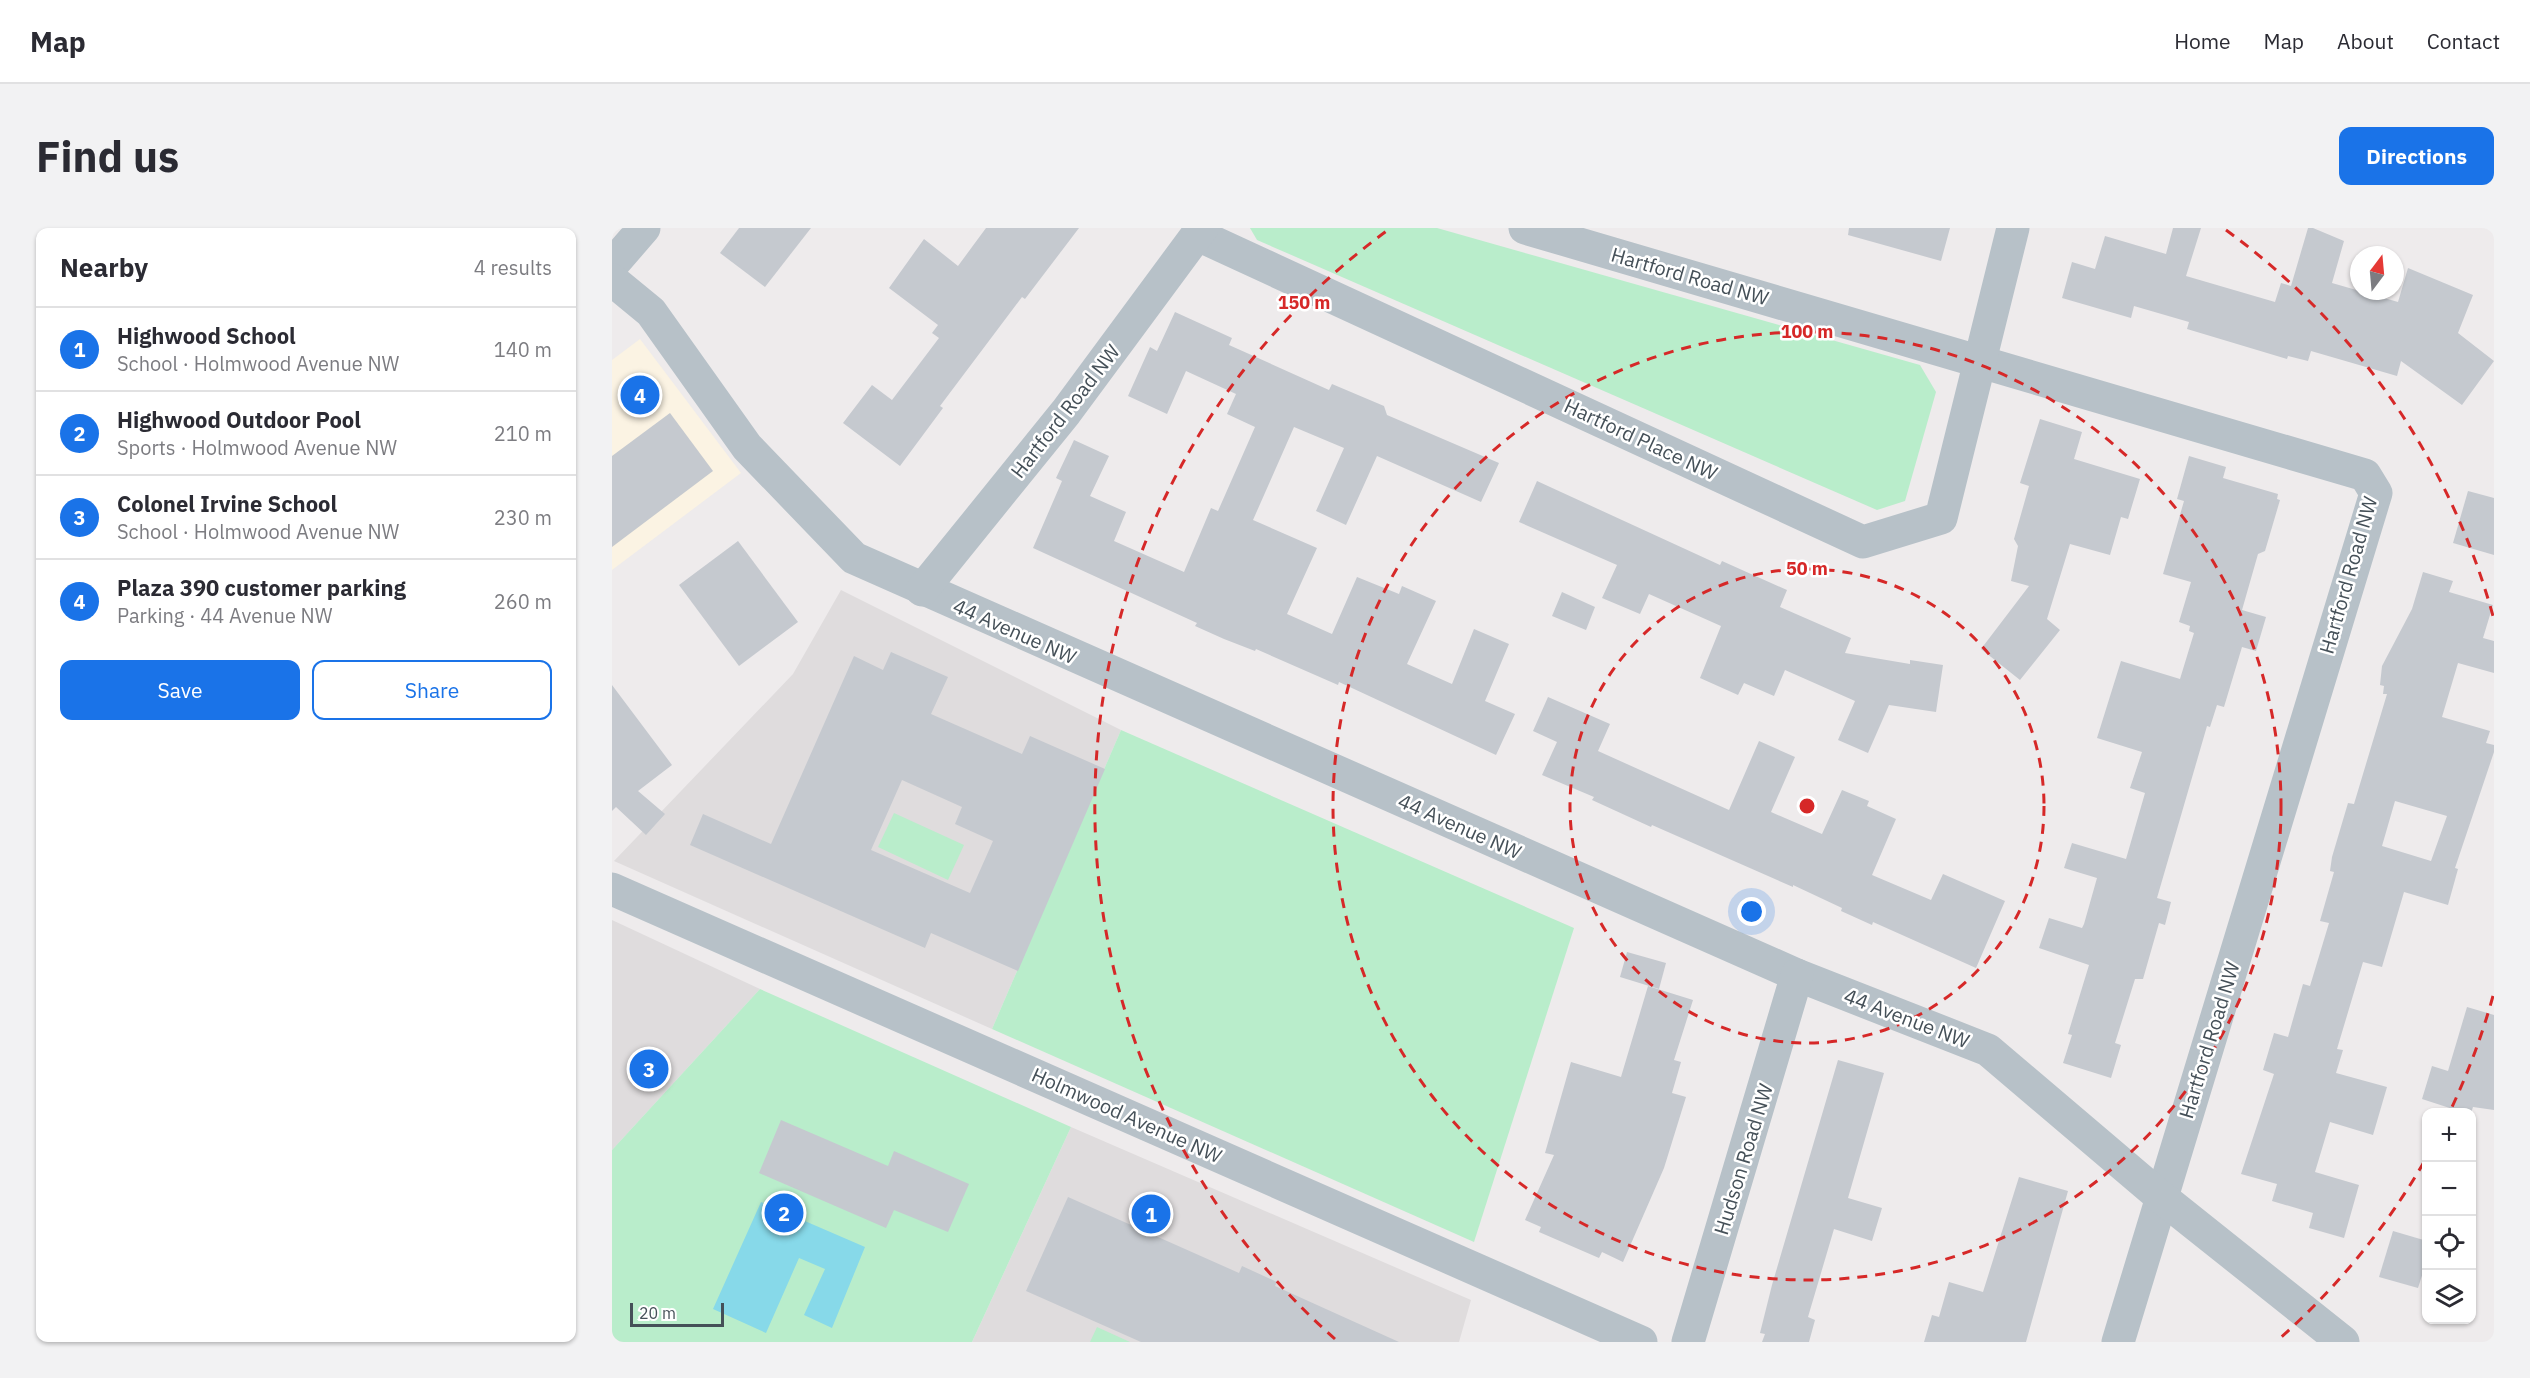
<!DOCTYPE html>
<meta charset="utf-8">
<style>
:root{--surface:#fff;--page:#f2f2f3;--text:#2b2b33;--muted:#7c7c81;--line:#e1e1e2;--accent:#1a73e8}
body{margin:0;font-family:"IBM Plex Sans",sans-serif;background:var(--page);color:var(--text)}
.controls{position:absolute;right:18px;bottom:18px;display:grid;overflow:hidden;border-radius:12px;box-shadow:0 2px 4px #0004}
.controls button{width:54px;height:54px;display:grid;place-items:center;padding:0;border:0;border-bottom:2px solid var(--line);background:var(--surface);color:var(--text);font:30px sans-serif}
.compass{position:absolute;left:1738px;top:18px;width:54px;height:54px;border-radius:50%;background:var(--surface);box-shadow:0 2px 4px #0004;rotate:16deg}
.scale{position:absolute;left:18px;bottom:15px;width:94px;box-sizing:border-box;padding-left:6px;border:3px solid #455058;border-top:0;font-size:16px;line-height:21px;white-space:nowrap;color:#455058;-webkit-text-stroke:4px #fff;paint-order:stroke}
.you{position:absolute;left:1140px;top:684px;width:21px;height:21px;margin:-15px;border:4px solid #fff;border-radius:50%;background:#1a73e8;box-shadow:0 0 0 9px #1a73e833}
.badge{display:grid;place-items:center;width:39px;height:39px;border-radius:50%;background:var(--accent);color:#fff;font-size:20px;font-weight:700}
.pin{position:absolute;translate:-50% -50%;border:3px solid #fff;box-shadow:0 2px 6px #0006}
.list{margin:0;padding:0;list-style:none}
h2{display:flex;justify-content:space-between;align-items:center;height:78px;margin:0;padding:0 24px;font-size:26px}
h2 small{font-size:20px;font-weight:400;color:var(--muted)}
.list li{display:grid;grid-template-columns:39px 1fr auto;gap:18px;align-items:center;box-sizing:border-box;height:84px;padding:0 24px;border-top:2px solid var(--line)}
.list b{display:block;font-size:22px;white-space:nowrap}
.list p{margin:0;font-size:20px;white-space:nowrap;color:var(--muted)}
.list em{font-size:20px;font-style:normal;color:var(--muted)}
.actions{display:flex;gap:12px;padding:18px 24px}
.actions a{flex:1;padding:14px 0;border:2px solid var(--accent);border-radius:12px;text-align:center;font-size:21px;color:var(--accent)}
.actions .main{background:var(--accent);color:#fff}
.icon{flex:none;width:33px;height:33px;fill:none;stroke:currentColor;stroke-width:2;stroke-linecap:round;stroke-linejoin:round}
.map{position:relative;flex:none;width:1882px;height:1114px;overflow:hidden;border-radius:12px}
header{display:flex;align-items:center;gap:36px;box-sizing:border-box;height:84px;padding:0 30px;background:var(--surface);border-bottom:2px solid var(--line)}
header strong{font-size:28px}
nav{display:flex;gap:33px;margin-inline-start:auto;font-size:21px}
.intro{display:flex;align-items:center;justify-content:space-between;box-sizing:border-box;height:144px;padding:0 36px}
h1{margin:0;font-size:42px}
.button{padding:15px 27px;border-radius:12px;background:var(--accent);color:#fff;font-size:21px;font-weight:700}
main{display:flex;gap:36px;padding:0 36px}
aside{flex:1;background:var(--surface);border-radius:12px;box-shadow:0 2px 4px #0004}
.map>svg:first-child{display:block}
.commercial{fill:#fbf3e3}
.education{fill:#dfdcdd}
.green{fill:#b9edcb}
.water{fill:#87d9e9}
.building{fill:#c5c9cf;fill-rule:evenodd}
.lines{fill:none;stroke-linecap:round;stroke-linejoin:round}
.minor{stroke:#b7c1c8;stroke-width:33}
.ring{fill:none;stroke:#d62828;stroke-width:3;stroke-dasharray:10 8}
.labels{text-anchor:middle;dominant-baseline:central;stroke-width:5;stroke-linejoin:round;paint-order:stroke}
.street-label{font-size:20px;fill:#455058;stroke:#fff}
.centre{fill:#d62828;stroke:#fff;stroke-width:3}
.ring-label{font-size:18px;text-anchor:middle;font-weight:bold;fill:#d62828;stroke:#fff;stroke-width:5;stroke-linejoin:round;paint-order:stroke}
</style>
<header>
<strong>Map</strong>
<nav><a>Home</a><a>Map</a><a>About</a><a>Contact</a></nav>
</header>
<div class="intro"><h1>Find us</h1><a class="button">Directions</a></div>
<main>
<aside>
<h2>Nearby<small>4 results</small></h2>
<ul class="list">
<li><span class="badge">1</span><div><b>Highwood School</b><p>School · Holmwood Avenue NW</p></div><em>140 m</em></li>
<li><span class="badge">2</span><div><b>Highwood Outdoor Pool</b><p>Sports · Holmwood Avenue NW</p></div><em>210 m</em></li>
<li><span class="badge">3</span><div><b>Colonel Irvine School</b><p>School · Holmwood Avenue NW</p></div><em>230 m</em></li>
<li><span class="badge">4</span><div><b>Plaza 390 customer parking</b><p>Parking · 44 Avenue NW</p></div><em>260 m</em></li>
</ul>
<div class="actions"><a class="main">Save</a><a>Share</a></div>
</aside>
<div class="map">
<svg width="1882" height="1114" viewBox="0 0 1882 1114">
<rect width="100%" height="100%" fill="#eeebec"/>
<polygon class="commercial" points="28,111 129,245 0,342 0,132"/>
<g class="education">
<polygon points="229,362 509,502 380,801 2,633 181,446"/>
<polygon points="0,692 148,761 0,922"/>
<polygon points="459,899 859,1072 847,1114 360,1114"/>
</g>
<g class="green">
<polygon points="638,0 825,0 1308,137 1324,164 1293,273 1265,282 645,12"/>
<polygon points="509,502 962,700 862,1014 380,801"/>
<polygon points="282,585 352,617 336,652 266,619"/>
<polygon points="148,761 459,899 360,1114 0,1114 0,922"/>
<polygon points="485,1099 518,1114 478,1114"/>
</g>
<polygon class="water" points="149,974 253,1019 220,1100 192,1087 213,1041 187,1030 154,1105 101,1081"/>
<g class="building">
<polygon points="127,0 199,0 153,59 108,25"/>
<polygon points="374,0 467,0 413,71 410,69 328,178 331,180 288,238 231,195 260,157 280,172 327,110 320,105 326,97 277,60 312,11 346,38"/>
<polygon points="1237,0 1338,0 1329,33 1236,7"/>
<polygon points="1561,0 1589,0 1574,48 1663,74 1669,55 1679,58 1696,0 1701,0 1732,13 1720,55 1786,74 1796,40 1861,67 1846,105 1882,133 1850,177 1789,133 1785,148 1699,123 1696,133 1676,128 1675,131 1575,101 1577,94 1522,78 1519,90 1450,70 1460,34 1483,41 1493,8 1554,26"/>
<polygon points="563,84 620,110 617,117 717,162 720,156 772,178 775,187 887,235 869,274 765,228 734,297 704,283 732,220 682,199 641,292 705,320 675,386 720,406 745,349 787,366 790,358 824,373 795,436 840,456 862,401 897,416 873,473 903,486 884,527 727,454 726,457 644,421 643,423 612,411 583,398 585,395 421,320 450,253 444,250 462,212 497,228 478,268 514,284 502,313 572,344 599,280 606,283 643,199 615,186 624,166 574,143 555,186 516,168 538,119 545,123"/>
<polygon points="58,185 101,243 0,319 0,228"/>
<polygon points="1428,191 1470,204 1462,231 1528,251 1516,291 1509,289 1498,327 1458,316 1435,391 1448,402 1408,452 1369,421 1417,358 1399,353 1406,318 1402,311 1417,258 1408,255"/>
<polygon points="1577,228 1614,239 1611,250 1666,266 1665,271 1668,272 1653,323 1646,326 1630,382 1654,389 1644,423 1630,419 1612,479 1605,477 1598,499 1595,498 1545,670 1559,674 1553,697 1547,695 1531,751 1523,751 1503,815 1509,817 1499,850 1451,835 1460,807 1456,806 1477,737 1427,720 1437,690 1470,700 1472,696 1485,650 1452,640 1460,615 1514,631 1533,565 1518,560 1530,524 1485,510 1509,433 1568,451 1582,405 1577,403 1578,398 1567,394 1579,354 1551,346 1572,273 1565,271"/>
<polygon points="925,253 1108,337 1110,333 1175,362 1168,379 1239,410 1233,425 1298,436 1298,432 1331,437 1324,484 1277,477 1256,525 1226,512 1243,473 1173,442 1162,468 1132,455 1126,467 1088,450 1109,398 1037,366 1028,386 990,370 1005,337 907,294"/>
<polygon points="1856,263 1882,270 1882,327 1841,315"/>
<polygon points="126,313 186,394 127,438 67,357"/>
<path d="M1811,344L1841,353L1837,364L1881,377L1871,410L1882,413V445L1846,435L1830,489L1878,503L1874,515L1882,517V524L1843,640L1846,641L1836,677L1792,664L1770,739L1751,734L1725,821L1731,822L1724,845L1775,859L1761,907L1718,894L1703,944L1747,957L1732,1010L1697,1000L1701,985L1660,973L1665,956L1629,946L1662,846L1651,842L1662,805L1676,809L1691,756L1698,758L1717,695L1708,693L1722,644L1718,643L1720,629L1736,575L1742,576L1775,466H1771L1772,458L1768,457L1770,438L1800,381ZM1783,573L1835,588L1819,633L1770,618Z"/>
<polygon points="950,364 983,379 974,402 940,388"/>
<path d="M279,424L336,449L319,486L410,526L418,508L493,541L406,743L319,705L313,720L78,617L91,586L159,616L242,428L271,442ZM290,552L350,579L343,596L381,613L358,665L259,622Z"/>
<polygon points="0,457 60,537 26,563 53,586 34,607 4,579 0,583"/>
<polygon points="936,469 998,496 986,523 1117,582 1147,513 1183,529 1159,584 1210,606 1230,562 1257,573 1255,578 1284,591 1260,647 1319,672 1331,646 1393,673 1364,740 1261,694 1260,697 1229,683 1230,680 1181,657 1181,659 1040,597 1039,599 980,572 982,569 930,547 945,514 921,503"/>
<polygon points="1015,724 1054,735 1047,761 1008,749"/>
<polygon points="1036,758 1081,772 1062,832 1069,834 1060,865 1074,869 1052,940 1011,1034 990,1024 987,1030 927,1004 929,999 913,992 942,927 933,925 959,834 1009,849"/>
<polygon points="1855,779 1882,787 1882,882 1861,879 1859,885 1853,885 1810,871 1820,838 1836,843"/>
<polygon points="1226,832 1272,845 1236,970 1270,980 1260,1013 1222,1001 1196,1089 1203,1092 1197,1114 1150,1114 1153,1106 1148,1105 1160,1057"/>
<polygon points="169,892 276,938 282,923 357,956 336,1004 282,982 274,1000 147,945"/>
<polygon points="1407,949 1456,963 1414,1114 1312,1114 1320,1087 1327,1089 1337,1054 1371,1064"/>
<polygon points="456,969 627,1045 630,1038 665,1054 663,1058 787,1114 529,1114 414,1063"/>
<polygon points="1781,1003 1815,1013 1815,1032 1806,1060 1767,1049"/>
</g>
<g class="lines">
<g class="minor">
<polyline points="913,0 1753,247 1764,265 1506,1114"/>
<polyline points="586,7 1251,314 1329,290 1401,0"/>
<polyline points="0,37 32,0"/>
<polyline points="0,52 39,84 135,219 242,330 1185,747 1376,822 1549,969 1731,1114"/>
<polyline points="310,362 454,184 590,0"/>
<polyline points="0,661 1029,1114"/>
<polyline points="1076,1114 1185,747"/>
</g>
</g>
<g class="ring">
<circle cx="1195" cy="578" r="237"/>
<circle cx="1195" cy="578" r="474"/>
<path d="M1881 768A712 712 0 0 1 1840 879M1812 934A712 712 0 0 1 1667 1111M723 1111A712 712 0 0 1 776 2M1614 2A712 712 0 0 1 1881 388"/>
</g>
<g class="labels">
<g class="street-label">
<text transform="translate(1078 48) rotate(16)">Hartford Road NW</text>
<text transform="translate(453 183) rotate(-52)">Hartford Road NW</text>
<text transform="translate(1029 211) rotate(25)">Hartford Place NW</text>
<text transform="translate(1736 347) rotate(-74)">Hartford Road NW</text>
<text transform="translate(403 403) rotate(24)">44 Avenue NW</text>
<text transform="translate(848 598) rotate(24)">44 Avenue NW</text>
<text transform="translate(1295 790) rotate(21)">44 Avenue NW</text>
<text transform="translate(1597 812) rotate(-73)">Hartford Road NW</text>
<text transform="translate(515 887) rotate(24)">Holmwood Avenue NW</text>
<text transform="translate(1131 931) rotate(-73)">Hudson Road NW</text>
</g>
</g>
<circle cx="1195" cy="578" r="9" class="centre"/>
<g class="ring-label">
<text x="692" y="81">150 m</text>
<text x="1195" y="110">100 m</text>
<text x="1195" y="347">50 m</text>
</g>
</svg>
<div class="controls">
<button>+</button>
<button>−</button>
<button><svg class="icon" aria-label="locate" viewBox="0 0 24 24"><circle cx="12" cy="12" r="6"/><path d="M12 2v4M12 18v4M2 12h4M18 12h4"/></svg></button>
<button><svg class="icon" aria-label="layers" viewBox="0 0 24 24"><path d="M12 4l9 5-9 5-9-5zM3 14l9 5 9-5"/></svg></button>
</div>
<svg class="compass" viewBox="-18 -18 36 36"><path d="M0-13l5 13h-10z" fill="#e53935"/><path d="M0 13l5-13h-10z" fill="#7c7c81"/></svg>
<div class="scale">20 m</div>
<div class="you"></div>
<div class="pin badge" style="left:539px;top:986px">1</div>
<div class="pin badge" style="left:172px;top:985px">2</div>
<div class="pin badge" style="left:37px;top:841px">3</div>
<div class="pin badge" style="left:28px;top:167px">4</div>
</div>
</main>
